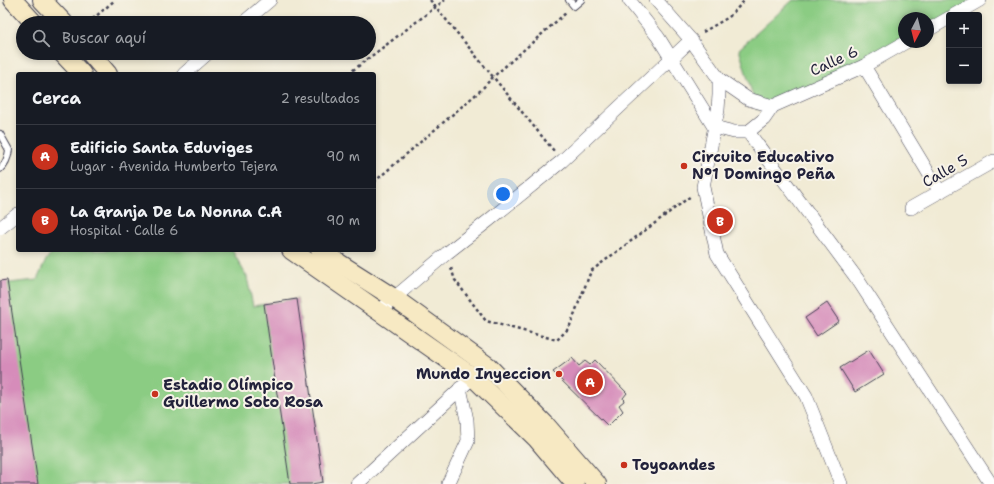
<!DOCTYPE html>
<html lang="es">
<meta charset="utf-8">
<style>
:root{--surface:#171b24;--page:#242831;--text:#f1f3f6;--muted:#9ea1a6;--line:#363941;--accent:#c8321e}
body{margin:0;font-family:"Shantell Sans",sans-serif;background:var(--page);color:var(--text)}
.controls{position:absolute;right:12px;top:12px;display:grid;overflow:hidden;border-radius:4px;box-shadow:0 2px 6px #0003}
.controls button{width:36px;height:36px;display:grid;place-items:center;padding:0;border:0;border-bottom:1px solid var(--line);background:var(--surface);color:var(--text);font:20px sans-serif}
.compass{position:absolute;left:898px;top:12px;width:36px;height:36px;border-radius:50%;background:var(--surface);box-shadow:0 2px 6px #0003;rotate:187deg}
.you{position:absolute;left:503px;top:194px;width:14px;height:14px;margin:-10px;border:3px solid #fff;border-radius:50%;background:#1a73e8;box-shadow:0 0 0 6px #1a73e833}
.badge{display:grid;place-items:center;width:26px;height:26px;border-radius:50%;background:var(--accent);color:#fff;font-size:13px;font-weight:700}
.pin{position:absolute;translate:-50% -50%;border:2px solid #fff;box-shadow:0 1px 4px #0006}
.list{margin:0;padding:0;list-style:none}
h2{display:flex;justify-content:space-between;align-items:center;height:52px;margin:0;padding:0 16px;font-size:17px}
h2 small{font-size:13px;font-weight:400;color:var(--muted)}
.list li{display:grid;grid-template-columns:26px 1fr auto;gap:12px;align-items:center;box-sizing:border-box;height:64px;padding:0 16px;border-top:1px solid var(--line)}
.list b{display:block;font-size:15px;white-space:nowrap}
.list p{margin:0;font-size:13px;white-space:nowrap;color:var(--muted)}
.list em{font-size:13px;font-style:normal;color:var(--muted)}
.icon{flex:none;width:22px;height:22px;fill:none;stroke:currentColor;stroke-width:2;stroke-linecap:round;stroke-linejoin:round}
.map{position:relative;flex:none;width:994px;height:484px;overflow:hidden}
.search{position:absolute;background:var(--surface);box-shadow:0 2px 6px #0003;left:16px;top:16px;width:360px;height:44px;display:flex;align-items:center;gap:10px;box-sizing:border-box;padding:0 14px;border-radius:22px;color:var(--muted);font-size:15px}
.panel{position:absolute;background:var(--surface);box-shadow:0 2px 6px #0003;left:16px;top:72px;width:360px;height:180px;border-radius:4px}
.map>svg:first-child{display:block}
.green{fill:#8bcc83;stroke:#56775f}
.building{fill:#d68cba}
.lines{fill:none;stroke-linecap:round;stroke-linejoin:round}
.lane-casing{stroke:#414052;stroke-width:8}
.street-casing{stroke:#414052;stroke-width:14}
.secondary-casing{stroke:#414052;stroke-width:20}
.path{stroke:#414052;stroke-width:2.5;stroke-dasharray:3 3;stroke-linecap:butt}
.lane{stroke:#fff;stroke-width:6}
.street{stroke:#fff;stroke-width:13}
.secondary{stroke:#f7e9c3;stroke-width:18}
.poi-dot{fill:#c8321e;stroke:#f7f3e8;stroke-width:1.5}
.labels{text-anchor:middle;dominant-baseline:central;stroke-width:4;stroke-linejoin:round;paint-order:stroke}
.street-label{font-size:15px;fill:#22223b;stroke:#f7f3e8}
.poi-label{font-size:15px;font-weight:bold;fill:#22223b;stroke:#f7f3e8;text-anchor:start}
</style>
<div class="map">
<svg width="994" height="484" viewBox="0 0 994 484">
<rect width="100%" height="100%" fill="#f7f3e8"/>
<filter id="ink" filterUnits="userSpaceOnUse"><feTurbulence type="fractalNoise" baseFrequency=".025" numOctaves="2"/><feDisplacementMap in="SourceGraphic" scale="8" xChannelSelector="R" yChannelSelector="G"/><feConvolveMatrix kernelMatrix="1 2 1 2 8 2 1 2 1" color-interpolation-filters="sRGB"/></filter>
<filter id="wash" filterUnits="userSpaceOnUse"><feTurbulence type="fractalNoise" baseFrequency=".012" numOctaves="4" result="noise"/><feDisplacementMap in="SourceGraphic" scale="16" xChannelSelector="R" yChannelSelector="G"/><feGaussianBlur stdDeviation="0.9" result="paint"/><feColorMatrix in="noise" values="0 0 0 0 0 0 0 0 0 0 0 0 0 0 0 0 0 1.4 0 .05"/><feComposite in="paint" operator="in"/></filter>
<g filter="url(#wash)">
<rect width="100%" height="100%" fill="#f1ebd5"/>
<g class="green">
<polygon points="793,0 982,0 928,33 928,18 904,18 904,42 913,42 874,65 757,110 739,49"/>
<polygon points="54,250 232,250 247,277 253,306 297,299 323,482 311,484 0,484 0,284 37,280 46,260"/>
</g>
<g id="blocks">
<g class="building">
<polygon points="7,280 38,484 0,484 0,281"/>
<polygon points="297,299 323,482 311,484 290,484 264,304"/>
<polygon points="827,303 839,321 817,336 805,318"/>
<polygon points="869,350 884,374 855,392 840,368"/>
<polygon points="572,358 579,366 585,361 590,365 595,360 627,393 623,398 624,401 619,405 623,411 608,426 553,372"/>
</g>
</g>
</g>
<g filter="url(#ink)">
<use href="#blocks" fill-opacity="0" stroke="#414052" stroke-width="1"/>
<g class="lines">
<g class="lane-casing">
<g id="lane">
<polyline points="569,0 574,6 581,0"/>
<path d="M0,134L9,150C8,158 6,164 0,169"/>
</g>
</g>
<g class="street-casing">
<g id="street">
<polyline points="629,0 658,37 714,127 734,132 748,132 764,119 773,106"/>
<polyline points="656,0 691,40 719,79 748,99 773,106"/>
<polyline points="954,15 980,0"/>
<polyline points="243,23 270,0"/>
<polyline points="928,30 949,18"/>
<polyline points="864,66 940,192"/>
<polyline points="184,74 208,53"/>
<polyline points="719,79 719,95 718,110 703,187 717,254 806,396 841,484"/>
<polyline points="773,106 864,66 906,42"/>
<polyline points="748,132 858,280 991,484"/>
<polyline points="911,208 994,161"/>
<polyline points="0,228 18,214"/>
<polyline points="380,311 394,298 447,253 488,221 562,161 691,40"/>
<polyline points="357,484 473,377"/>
<polyline points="448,484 468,441 467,420 460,388"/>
</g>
</g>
<g class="secondary-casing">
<g id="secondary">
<polyline points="13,0 34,23"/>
<polyline points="42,0 64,23"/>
<polyline points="62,53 82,74"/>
<polyline points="90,53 108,74"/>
<polyline points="291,250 473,377 536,438 575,484"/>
<polyline points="320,250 339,263 394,298 488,366 545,424 597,484"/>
</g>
</g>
<g class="path">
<polyline points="430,0 554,151"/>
<polyline points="88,23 115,0"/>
<polyline points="703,32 729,17 745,0"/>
<polyline points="348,74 445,0"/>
<polyline points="374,182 481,90 493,77 567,12"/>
<polyline points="451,268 455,280 486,321 557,340 569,328 591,271 691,196"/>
</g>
<use href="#lane" class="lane"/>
<use href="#street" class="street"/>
<use href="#secondary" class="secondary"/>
</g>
</g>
<g class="poi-dot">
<circle cx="684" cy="166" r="4"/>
<circle cx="559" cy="374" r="4"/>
<circle cx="155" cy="394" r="4"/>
<circle cx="624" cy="465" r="4"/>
</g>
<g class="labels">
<g class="street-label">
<text transform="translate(834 61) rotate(-25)">Calle 6</text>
<text transform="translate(945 171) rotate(-30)">Calle 5</text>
</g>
<g class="poi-label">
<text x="692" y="157">Circuito Educativo<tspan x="692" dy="17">Nº1 Domingo Peña</tspan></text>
<text x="551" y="374" text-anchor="end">Mundo Inyeccion</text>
<text x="163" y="385">Estadio Olímpico<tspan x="163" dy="17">Guillermo Soto Rosa</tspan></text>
<text x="632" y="465">Toyoandes</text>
</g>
</g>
</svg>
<div class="controls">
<button>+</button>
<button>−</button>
</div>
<svg class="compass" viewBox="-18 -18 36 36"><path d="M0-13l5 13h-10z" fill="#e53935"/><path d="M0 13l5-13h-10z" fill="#9ea1a6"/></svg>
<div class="you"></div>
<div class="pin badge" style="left:590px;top:382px">A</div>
<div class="pin badge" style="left:720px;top:221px">B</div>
<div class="search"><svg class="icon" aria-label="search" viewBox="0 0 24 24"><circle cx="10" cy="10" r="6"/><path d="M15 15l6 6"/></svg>Buscar aquí</div>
<section class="panel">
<h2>Cerca<small>2 resultados</small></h2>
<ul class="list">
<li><span class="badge">A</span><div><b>Edificio Santa Eduviges</b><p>Lugar · Avenida Humberto Tejera</p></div><em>90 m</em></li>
<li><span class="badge">B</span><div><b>La Granja De La Nonna C.A</b><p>Hospital · Calle 6</p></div><em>90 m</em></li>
</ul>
</section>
</div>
